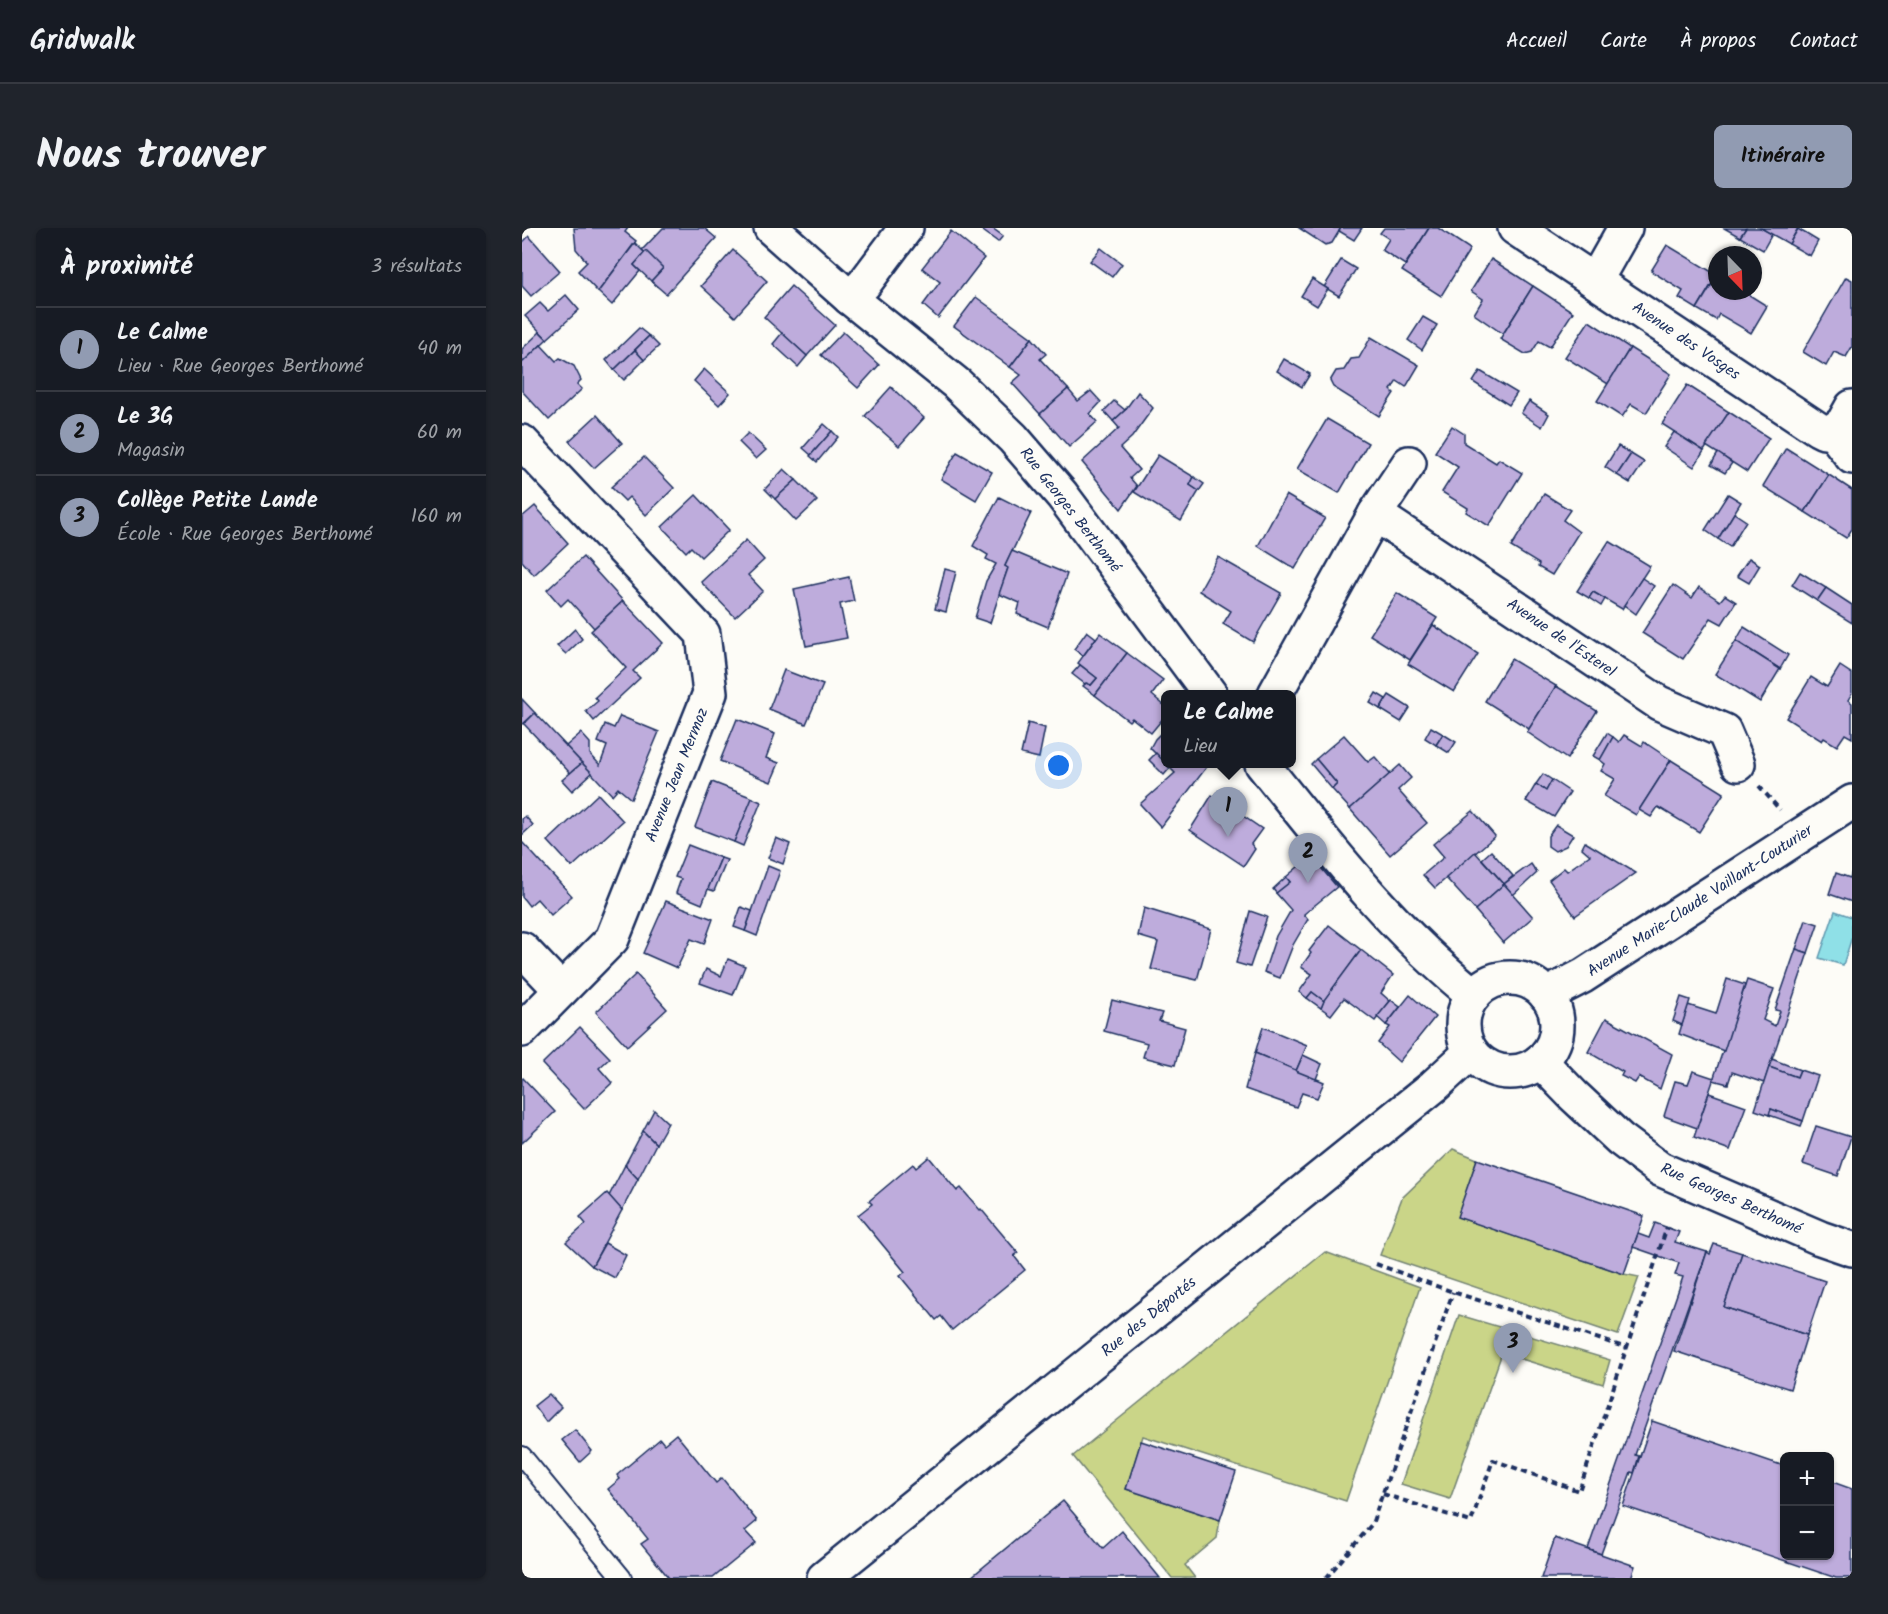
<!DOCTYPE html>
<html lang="fr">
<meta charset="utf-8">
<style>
:root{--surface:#171b24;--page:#20242c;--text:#f1f3f6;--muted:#9ea1a6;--line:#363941;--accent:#919bb2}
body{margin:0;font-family:Kalam,sans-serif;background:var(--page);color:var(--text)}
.controls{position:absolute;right:18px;bottom:18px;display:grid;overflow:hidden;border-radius:9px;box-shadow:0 2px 4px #0004}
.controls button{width:54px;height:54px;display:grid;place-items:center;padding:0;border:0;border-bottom:2px solid var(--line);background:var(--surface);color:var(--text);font:30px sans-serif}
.compass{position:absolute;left:1186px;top:18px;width:54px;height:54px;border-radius:50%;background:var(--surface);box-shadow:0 2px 4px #0004;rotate:157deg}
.you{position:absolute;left:537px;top:538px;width:21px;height:21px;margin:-15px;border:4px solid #fff;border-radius:50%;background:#1a73e8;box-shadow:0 0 0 9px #1a73e833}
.badge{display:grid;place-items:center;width:39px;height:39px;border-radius:50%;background:var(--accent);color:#111;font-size:20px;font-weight:700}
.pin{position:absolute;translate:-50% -50px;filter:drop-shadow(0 2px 3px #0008)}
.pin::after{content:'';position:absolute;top:32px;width:21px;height:18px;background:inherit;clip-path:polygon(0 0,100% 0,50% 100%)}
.popup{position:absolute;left:639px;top:462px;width:135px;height:78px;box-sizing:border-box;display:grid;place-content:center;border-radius:9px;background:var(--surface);filter:drop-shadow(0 2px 4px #0005);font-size:20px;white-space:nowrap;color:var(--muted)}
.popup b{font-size:22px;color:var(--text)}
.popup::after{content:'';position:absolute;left:50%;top:100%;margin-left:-12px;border:12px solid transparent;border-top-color:var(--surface)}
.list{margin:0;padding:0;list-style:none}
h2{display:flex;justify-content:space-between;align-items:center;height:78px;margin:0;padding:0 24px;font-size:26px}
h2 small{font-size:20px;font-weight:400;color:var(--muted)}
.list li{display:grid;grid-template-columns:39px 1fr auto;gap:18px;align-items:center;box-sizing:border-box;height:84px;padding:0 24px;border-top:2px solid var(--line)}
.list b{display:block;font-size:22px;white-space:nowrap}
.list p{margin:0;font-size:20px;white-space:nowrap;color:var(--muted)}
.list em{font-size:20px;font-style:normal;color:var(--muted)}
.map{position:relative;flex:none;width:1330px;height:1350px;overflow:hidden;border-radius:9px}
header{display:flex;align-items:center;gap:36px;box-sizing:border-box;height:84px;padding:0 30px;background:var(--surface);border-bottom:2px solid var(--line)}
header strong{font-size:28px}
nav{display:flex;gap:33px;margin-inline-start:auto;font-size:21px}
.intro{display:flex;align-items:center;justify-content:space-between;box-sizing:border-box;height:144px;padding:0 36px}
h1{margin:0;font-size:42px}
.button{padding:15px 27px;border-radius:9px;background:var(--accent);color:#111;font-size:21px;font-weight:700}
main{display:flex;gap:36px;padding:0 36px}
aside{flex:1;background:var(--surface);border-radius:9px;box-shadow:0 2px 4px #0004}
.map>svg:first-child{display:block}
.green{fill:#cad588;stroke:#728273;stroke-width:1.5}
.water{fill:#8fe0e7;stroke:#6199b0;stroke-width:1.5}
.building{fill:#beacdc;stroke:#1b2f5e;stroke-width:1.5}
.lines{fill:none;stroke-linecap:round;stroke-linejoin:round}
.service-casing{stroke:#1b2f5e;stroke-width:22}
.minor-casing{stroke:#1b2f5e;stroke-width:38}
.path{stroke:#1b2f5e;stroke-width:4;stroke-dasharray:6 4.5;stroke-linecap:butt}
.service{stroke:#fdfcf7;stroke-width:18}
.minor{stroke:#fdfcf7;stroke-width:33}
.labels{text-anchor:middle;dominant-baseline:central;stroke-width:4.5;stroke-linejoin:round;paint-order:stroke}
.street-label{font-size:16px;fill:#1b2f5e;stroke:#fdfcf7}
</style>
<header>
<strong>Gridwalk</strong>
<nav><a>Accueil</a><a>Carte</a><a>À propos</a><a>Contact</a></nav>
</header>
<div class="intro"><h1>Nous trouver</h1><a class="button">Itinéraire</a></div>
<main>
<aside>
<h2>À proximité<small>3 résultats</small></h2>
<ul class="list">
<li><span class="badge">1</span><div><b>Le Calme</b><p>Lieu · Rue Georges Berthomé</p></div><em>40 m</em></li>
<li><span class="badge">2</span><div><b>Le 3G</b><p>Magasin</p></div><em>60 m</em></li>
<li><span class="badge">3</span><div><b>Collège Petite Lande</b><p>École · Rue Georges Berthomé</p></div><em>160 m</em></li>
</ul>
</aside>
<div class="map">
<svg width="1330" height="1350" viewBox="0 0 1330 1350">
<rect width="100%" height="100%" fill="#fdfcf7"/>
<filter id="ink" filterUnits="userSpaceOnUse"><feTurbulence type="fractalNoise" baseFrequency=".0167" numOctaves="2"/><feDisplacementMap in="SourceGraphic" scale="12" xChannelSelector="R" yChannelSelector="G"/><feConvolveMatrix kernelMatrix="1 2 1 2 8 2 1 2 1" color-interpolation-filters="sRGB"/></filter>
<g filter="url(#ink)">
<g class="green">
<polygon points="931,921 955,931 936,989 1102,1046 1117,1049 1096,1107 858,1027 880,970"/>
<polygon points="803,1024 898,1059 824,1273 621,1208 604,1261 698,1292 695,1310 663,1337 673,1350 650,1350 551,1228"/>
<polygon points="937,1087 1088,1132 1081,1156 980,1125 928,1271 879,1256"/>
</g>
<polygon class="water" points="1313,683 1330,689 1330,709 1321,737 1297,730"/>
<g class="building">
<polygon points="52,0 106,0 103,4 114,13 76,64 56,43 65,34 54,21"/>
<polygon points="141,0 182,0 194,10 144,66 129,53 141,40 120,22"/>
<polygon points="457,0 470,0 481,8 476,14"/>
<polygon points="777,0 819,0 810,15 803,17"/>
<polygon points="819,0 840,0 832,12 817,3"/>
<polygon points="862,0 907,0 883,37 860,22 867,11 858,5"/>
<polygon points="907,0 916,0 948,21 919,68 880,43"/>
<polygon points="1202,0 1224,0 1218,9"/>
<polygon points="1224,0 1239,0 1250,6 1241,22 1218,9"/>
<polygon points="1239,0 1276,0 1267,16"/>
<polygon points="1276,1 1296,13 1288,28 1267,16"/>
<polygon points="429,3 462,30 416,90 401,77 418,54 400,40"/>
<polygon points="7,8 38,43 9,68 0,58 0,15"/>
<polygon points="113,15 123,25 112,37 118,43 90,77 76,64"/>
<polygon points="1145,17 1195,47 1175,81 1157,70 1161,63 1129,43"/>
<polygon points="579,20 600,36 590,49 568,33"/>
<polygon points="211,22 245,53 213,89 179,58"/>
<polygon points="124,23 141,40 129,53 112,37"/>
<polygon points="969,31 1011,58 981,106 952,86 961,71 949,63"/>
<polygon points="819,32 834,41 817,68 802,59"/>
<polygon points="1195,48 1195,63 1225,63 1224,65 1245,78 1229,105 1197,86 1194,92 1175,81"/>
<polygon points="1324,49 1330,52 1330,119 1324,129 1312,124 1304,138 1281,124"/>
<polygon points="790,51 806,61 795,78 779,68"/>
<polygon points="269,58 313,97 285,128 242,89"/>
<polygon points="1011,58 1051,84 1028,119 1017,113 1010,124 1003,126 978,111"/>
<polygon points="44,67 57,82 25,111 3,88 18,75 26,83"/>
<polygon points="454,69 510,110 488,139 432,98"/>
<polygon points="901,89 915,97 900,122 886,112"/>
<polygon points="1067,93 1108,120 1086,156 1043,129"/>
<polygon points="117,100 127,108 92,142 84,132"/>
<polygon points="18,104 25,111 0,135 0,121"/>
<polygon points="321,104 357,137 336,160 299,127"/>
<polygon points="260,105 285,128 276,139 251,116"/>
<polygon points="127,108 137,118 122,132 113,122"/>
<polygon points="849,109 897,137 884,159 875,153 869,162 872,165 857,188 811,159 808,153 814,143 822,142 829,131 837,130"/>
<polygon points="510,110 524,126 518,131 546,161 518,186 490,155 499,147 488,139"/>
<polygon points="19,117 34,133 38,130 52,138 59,152 55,156 60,161 27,192 0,163 0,135"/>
<polygon points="1108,120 1149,146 1124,185 1109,176 1100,189 1075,173"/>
<polygon points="113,122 122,132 102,152 92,142"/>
<polygon points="762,131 788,146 780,159 755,143"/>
<polygon points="182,141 208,165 197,177 172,153"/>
<polygon points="958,143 995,165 987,177 951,154"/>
<polygon points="1165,157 1207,184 1182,223 1140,196"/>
<polygon points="369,159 402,190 377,218 343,188"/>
<polygon points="546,161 556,173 569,163 579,174 568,186 575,194 547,219 518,186"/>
<polygon points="616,164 631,180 610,209 598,220 617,242 608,250 615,258 599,281 560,234 597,200 591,193 603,182"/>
<polygon points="592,173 603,182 591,193 582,183"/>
<polygon points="1007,173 1027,186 1020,199 999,185"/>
<polygon points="1207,184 1247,210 1225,244 1184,218"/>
<polygon points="75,187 100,215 72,240 47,213"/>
<polygon points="805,191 846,215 817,265 775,241"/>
<polygon points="302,196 310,203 289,227 281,220"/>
<polygon points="930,198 942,206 942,215 974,235 977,231 1000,245 967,298 944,284 946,280 920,264 936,239 913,224"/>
<polygon points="310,203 316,209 295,234 288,228"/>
<polygon points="1152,204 1182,223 1172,239 1142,219"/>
<polygon points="226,205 244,222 234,231 217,214"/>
<polygon points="1096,218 1109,226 1095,247 1083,239"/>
<polygon points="1264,220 1307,247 1283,284 1241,258"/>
<polygon points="435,224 470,244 454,272 419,251"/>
<polygon points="1196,225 1210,235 1203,245 1189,237"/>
<polygon points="1109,226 1122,234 1108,255 1095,247"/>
<polygon points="636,227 672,249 668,257 677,263 659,293 612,264"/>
<polygon points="122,229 152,260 124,287 107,269 103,273 89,259"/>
<polygon points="262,241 274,252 253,271 243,261"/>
<polygon points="1307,247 1330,262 1330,301 1324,310 1283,284"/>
<polygon points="672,249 682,256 677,263 668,257"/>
<polygon points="274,252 295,273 274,293 253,271"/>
<polygon points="1022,266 1048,282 1041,292 1057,304 1030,347 1016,339 1017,336 989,319"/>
<polygon points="1206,266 1219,274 1196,311 1183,302"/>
<polygon points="174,267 207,302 179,329 169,319 164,324 140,299"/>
<polygon points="764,267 803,290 773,341 736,318"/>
<polygon points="477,269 509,285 483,338 486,340 468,395 453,390 464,353 474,336 464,331 466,327 451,318"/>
<polygon points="13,278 46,315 12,347 0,333 0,289"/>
<polygon points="1212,285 1224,293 1208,319 1196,311"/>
<polygon points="224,312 242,332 226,347 241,363 213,389 179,354"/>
<polygon points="1087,313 1128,338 1100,381 1071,364 1067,370 1055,363"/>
<polygon points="490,323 545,346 526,399 495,386 498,375 477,366 486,340 483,338"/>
<polygon points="61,329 101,373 72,400 46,371 39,378 25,362"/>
<polygon points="696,329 759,365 731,414 701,396 709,383 677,363"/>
<polygon points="1227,330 1238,337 1227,355 1215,348"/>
<polygon points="423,341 434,344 424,384 413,381"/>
<polygon points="1278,344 1304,360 1295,373 1270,357"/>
<polygon points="327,349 332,373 318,376 325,410 284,418 272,361"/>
<polygon points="1120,350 1132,358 1114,386 1102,377"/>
<polygon points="1151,357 1170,370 1177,359 1198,373 1203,367 1214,374 1200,396 1189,390 1161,431 1120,405"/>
<polygon points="1304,360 1330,377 1330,395 1295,373"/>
<polygon points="1071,364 1083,371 1079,378 1067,370"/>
<polygon points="875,365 915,390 888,432 848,407"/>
<polygon points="101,373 141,415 111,443 118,450 72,493 64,483 76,473 73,469 104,440 69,403"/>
<polygon points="911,397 956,426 932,464 886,436"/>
<polygon points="1222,399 1266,427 1258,441 1214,413"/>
<polygon points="53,401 60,411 44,426 35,418"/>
<polygon points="565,403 574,410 561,428 552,421"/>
<polygon points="578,405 605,425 573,467 561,458 564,455 569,457 575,450 556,435"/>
<polygon points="1214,413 1258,441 1238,474 1193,446"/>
<polygon points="605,425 641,452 630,467 643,478 643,488 629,505 610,490 607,493 573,467"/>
<polygon points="989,431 1034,458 1007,501 963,473"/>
<polygon points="558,437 575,450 569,457 564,455 563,456 550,446"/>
<polygon points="1318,438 1330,446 1330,465 1326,472 1330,475 1330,510 1323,506 1315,518 1302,510 1300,513 1264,490 1289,449 1305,459"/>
<polygon points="262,442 301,457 284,496 247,481"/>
<polygon points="1034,458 1075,483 1045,531 1005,504"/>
<polygon points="854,465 864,471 858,481 848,475"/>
<polygon points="867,467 888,480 879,494 858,481"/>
<polygon points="0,471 13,485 1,496 0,495"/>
<polygon points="13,485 60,535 48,545 2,496"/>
<polygon points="98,488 137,504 109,571 96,560 90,567 44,518 59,505 68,515 68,526 78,537 85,518 76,514 83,496 92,500"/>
<polygon points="215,491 253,506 244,530 257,535 249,554 198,533"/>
<polygon points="506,495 523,500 517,530 499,526"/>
<polygon points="909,499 921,506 914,517 903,510"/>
<polygon points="643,501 643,535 628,520 633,511"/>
<polygon points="1085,505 1091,509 1078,532 1071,528"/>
<polygon points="921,506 934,514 927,525 914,517"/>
<polygon points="822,507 846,534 853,529 868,546 828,581 810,561 815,556 794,531"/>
<polygon points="1102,507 1120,518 1122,514 1149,532 1114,587 1082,568 1093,551 1079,543 1083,536 1078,532 1091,509 1097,514"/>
<polygon points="634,525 648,540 642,547 627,532"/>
<polygon points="794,531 815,556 810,561 789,536"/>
<polygon points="1149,532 1202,565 1177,604 1136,579 1129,589 1117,582"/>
<polygon points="60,535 70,545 50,563 40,552"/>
<polygon points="644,536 687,536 639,599 618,576 653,545"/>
<polygon points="878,537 889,550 876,562 905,595 868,627 828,581"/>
<polygon points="1021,546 1030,552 1024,563 1014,556"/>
<polygon points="1030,552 1048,564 1032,589 1004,573 1014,556 1024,563"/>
<polygon points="190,554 231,570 212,614 173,599"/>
<polygon points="76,566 101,593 50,639 26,613"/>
<polygon points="690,567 740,601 729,616 733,621 722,638 668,602"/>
<polygon points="230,570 239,574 221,618 212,614"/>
<polygon points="951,583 973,608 913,660 901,647 922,629 911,616"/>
<polygon points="3,588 11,597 0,607 0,591"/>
<polygon points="1034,597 1051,607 1044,618 1033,623 1026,618 1026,608"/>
<polygon points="254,610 268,616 261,636 246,630"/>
<polygon points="0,614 50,668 29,687 15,671 7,678 0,669"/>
<polygon points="1063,614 1114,645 1053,688 1027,652 1042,640 1045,643 1068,627 1060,620"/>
<polygon points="166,617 199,630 180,676 154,665 159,651 153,649"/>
<polygon points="969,623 991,648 982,656 960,631"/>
<polygon points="953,624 982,656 953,682 924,650"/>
<polygon points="789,628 815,659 782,686 786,691 771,717 758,750 742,744 754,708 769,682 754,665 768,654 764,649"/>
<polygon points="199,630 205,632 192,663 186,661"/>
<polygon points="1009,636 1015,645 991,667 982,656"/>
<polygon points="246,638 258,643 235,708 223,703"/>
<polygon points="1330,643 1330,674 1307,666 1314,645 1328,650"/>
<polygon points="764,649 768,654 754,665 751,661"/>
<polygon points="982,656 1011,689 981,715 953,682"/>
<polygon points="144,673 191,691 182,716 169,711 155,740 121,725"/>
<polygon points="219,679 230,683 223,703 212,699"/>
<polygon points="622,680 689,701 675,752 629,741 636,714 616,708"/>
<polygon points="728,683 745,689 728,739 714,735"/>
<polygon points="1284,692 1296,696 1286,725 1274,721"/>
<polygon points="807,697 839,722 802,773 790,764 785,770 777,764 790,746 779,739 789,725 787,723"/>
<polygon points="1274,721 1286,725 1242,855 1210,844 1206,856 1191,852 1225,752 1252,761 1241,792 1253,798 1258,783 1253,782"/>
<polygon points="839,722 871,747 859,765 868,773 853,793 822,770 809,787 799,780 802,772"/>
<polygon points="206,731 223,738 211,767 178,755 184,741 199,748"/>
<polygon points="114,746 145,781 105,818 74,784"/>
<polygon points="1205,751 1223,757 1202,823 1157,806 1166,777 1194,786"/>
<polygon points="790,764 802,773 799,780 785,770"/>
<polygon points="888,767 913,789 877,834 856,815 868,799 864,797"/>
<polygon points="1159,769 1168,772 1160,797 1151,793"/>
<polygon points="590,772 640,785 637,793 663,800 653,837 621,829 625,815 582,803"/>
<polygon points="869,772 878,779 864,797 855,789"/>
<polygon points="1084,790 1150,826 1138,861 1117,849 1113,855 1099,848 1101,844 1066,824"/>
<polygon points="58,799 88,830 77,840 90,855 62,881 20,836"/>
<polygon points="741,799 785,817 774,843 733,825"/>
<polygon points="733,825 802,854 795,870 780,865 774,879 723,861"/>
<polygon points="781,827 800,836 794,851 774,843"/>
<polygon points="1250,831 1278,842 1275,849 1247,839"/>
<polygon points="1247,839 1275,849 1278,842 1296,848 1281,893 1249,881 1247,887 1233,882"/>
<polygon points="1171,843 1192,850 1175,900 1142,888 1153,853 1166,856"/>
<polygon points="1,850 33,884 0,915 0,851"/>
<polygon points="1187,865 1224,878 1208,922 1172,909"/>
<polygon points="1249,881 1281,893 1279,898 1247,887"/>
<polygon points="132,882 146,895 134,916 121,903"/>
<polygon points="1294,898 1329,909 1316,948 1281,936"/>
<polygon points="121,903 134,916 116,951 103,937"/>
<polygon points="407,929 435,963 439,960 458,982 459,981 496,1025 492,1028 503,1042 430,1102 419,1088 414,1092 378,1048 383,1044 336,987 350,976 347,973 391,936 394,940"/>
<polygon points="955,931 1122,988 1102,1046 935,989"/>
<polygon points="103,937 116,951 100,982 87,968"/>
<polygon points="85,965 100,982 70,1038 44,1014 64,996 58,989"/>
<polygon points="1133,995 1157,1004 1153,1014 1185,1024 1113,1227 1117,1228 1112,1245 1109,1244 1079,1326 1066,1321 1161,1049 1153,1047 1157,1035 1111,1019 1116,1006 1127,1010"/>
<polygon points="83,1015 104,1027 93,1050 70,1038"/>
<polygon points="1192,1016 1220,1025 1202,1079 1285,1107 1268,1161 1152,1123 1185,1024 1188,1026"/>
<polygon points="1220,1025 1303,1053 1285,1107 1202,1079"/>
<polygon points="27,1166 39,1179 24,1194 12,1178"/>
<polygon points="1130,1193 1262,1238 1262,1328 1308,1328 1308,1253 1330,1261 1330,1350 1314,1350 1101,1278"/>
<polygon points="53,1202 70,1223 58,1234 40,1212"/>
<polygon points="154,1206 194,1255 200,1250 235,1293 223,1303 234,1315 191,1350 147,1350 119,1316 126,1311 86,1261 98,1251 95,1247 138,1211 142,1216"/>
<polygon points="619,1213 714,1244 698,1292 604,1261"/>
<polygon points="541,1273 581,1320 600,1303 638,1350 448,1350"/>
<polygon points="1033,1310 1113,1338 1109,1350 1019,1350"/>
</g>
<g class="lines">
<g class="service-casing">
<polyline id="service" points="0,1228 100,1350"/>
</g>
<g class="minor-casing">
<g id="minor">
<polyline points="249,0 328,70 435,156 491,210 540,267 688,466"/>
<polyline points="993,0 1296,201 1302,204 1310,203"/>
<polyline points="1073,53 1103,0"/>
<polyline points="328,70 342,56 384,0"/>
<polyline points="1310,203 1330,229"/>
<polyline points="1310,203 1321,195 1330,179"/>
<polyline points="0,214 181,406 188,465 90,711 0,802"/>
<polyline points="853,286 887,235"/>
<polyline points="753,466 853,286 1137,475 1202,503 1216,536"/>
<path d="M740,536C805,617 870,702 952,767"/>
<polyline points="0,721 39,762"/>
<circle cx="988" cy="797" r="47"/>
<polyline points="1024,767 1061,748 1330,574"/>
<polyline points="1018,833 1052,868 1098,911 1138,941 1298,1010 1330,1021"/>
<polyline points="302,1350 912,858 949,824"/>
</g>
</g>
<g class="path">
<polyline points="1237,558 1258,582"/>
<polyline points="854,1036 931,1064 1105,1120"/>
<polyline points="861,1266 949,1294 971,1232 1057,1263 1145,999"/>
<polyline points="804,1350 850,1296 931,1064"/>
</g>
<use href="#service" class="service"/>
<use href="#minor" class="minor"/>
</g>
</g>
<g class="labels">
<g class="street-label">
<text transform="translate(1164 113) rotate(34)">Avenue des Vosges</text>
<text transform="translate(548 282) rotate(52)">Rue Georges Berthomé</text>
<text transform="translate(1039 410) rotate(34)">Avenue de l'Esterel</text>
<text transform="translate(155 547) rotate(-68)">Avenue Jean Mermoz</text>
<text transform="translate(1178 673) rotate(-33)">Avenue Marie-Claude Vaillant-Couturier</text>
<text transform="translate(1209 971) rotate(24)">Rue Georges Berthomé</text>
<text transform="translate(627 1089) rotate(-39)">Rue des Déportés</text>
</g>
</g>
</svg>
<div class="controls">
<button>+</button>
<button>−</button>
</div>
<svg class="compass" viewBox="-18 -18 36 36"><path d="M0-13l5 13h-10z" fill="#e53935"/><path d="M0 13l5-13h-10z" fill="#9ea1a6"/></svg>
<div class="you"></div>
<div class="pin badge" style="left:706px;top:609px">1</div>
<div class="popup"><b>Le Calme</b>Lieu</div>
<div class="pin badge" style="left:786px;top:655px">2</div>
<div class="pin badge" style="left:991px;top:1145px">3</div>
</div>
</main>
